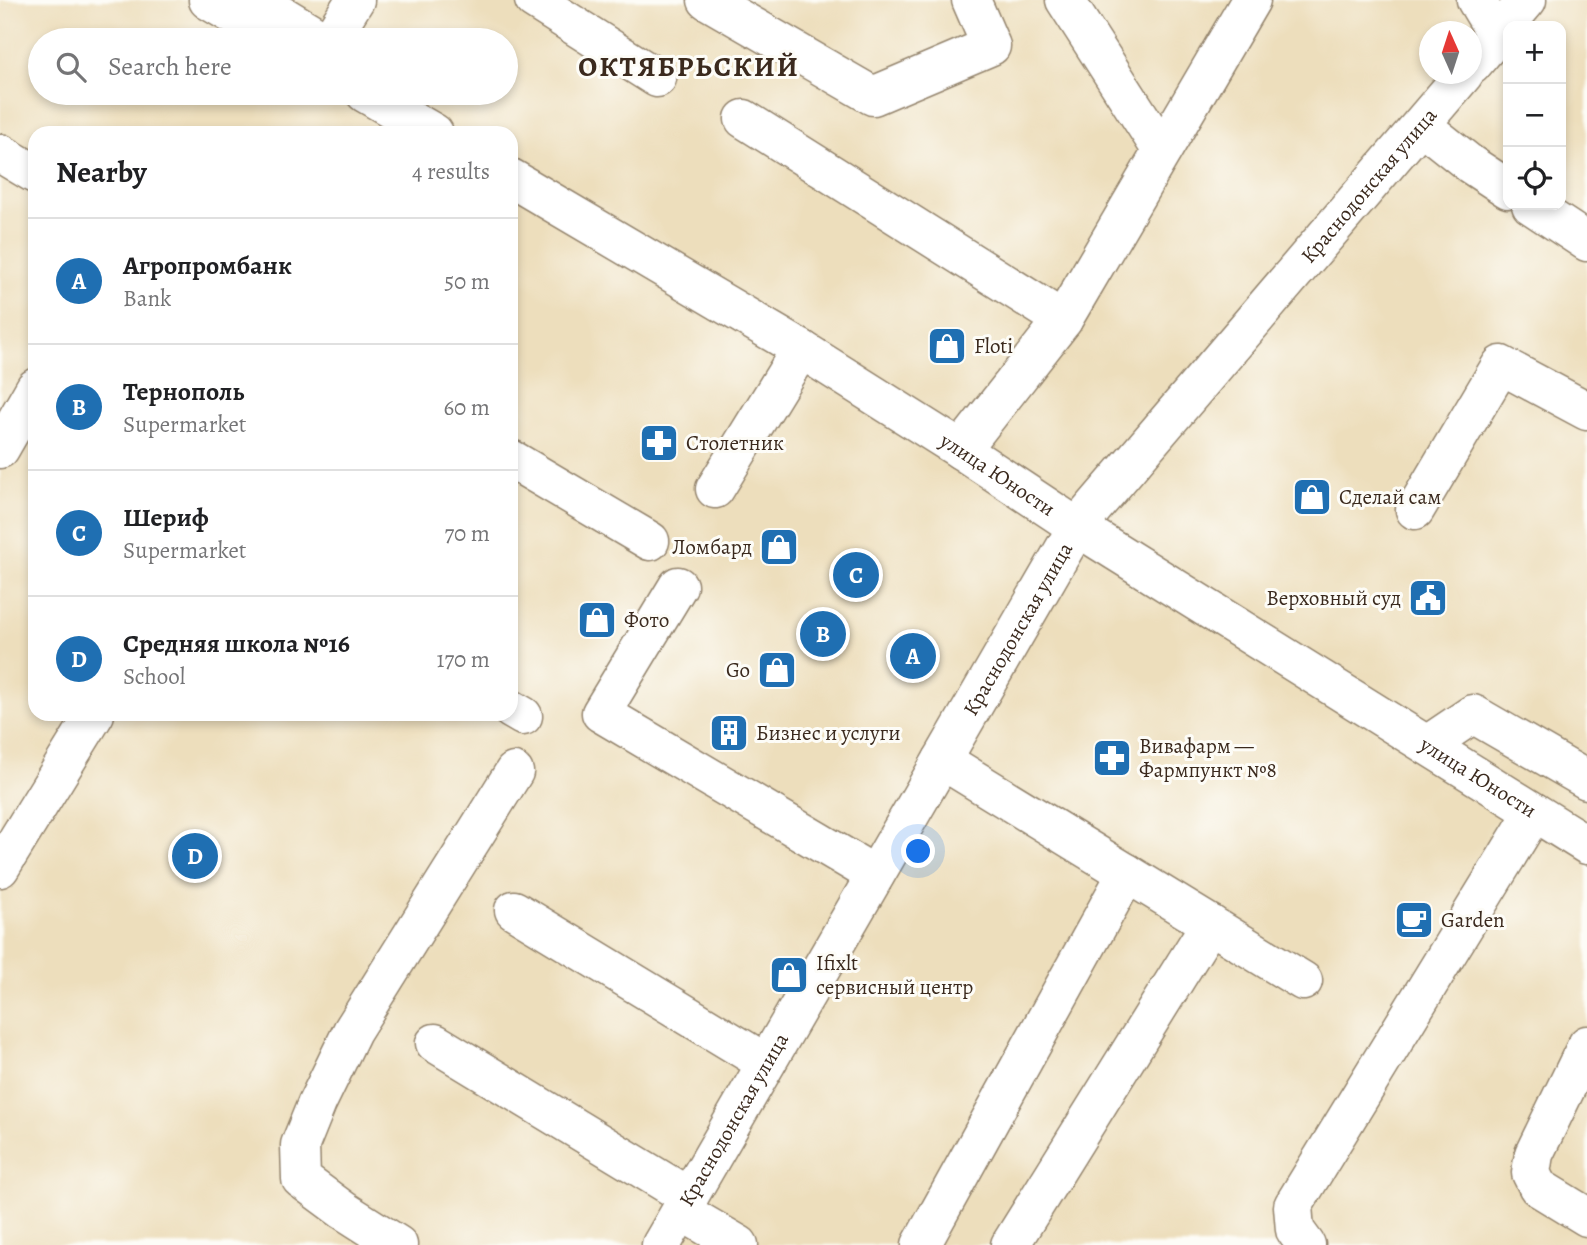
<!DOCTYPE html>
<meta charset="utf-8">
<style>
:root{--surface:#fff;--page:#f6f6f6;--text:#202124;--muted:#757577;--line:#e0e0e0;--accent:#1f6fb2}
body{margin:0;font-family:Alegreya,serif;background:var(--page);color:var(--text)}
.controls{position:absolute;right:21px;top:21px;display:grid;overflow:hidden;border-radius:14px;box-shadow:0 4px 10px #0003}
.controls button{width:63px;height:63px;display:grid;place-items:center;padding:0;border:0;border-bottom:2px solid var(--line);background:var(--surface);color:var(--text);font:35px sans-serif}
.compass{position:absolute;left:1419px;top:21px;width:63px;height:63px;border-radius:50%;background:var(--surface);box-shadow:0 4px 10px #0003;rotate:357deg}
.you{position:absolute;left:919px;top:852px;width:24px;height:24px;margin:-18px;border:5px solid #fff;border-radius:50%;background:#1a73e8;box-shadow:0 0 0 10px #1a73e833}
.badge{display:grid;place-items:center;width:46px;height:46px;border-radius:50%;background:var(--accent);color:#fff;font-size:23px;font-weight:700}
.pin{position:absolute;translate:-50% -50%;border:4px solid #fff;box-shadow:0 2px 7px #0006}
.list{margin:0;padding:0;list-style:none}
h2{display:flex;justify-content:space-between;align-items:center;height:91px;margin:0;padding:0 28px;font-size:30px}
h2 small{font-size:23px;font-weight:400;color:var(--muted)}
.list li{display:grid;grid-template-columns:46px 1fr auto;gap:21px;align-items:center;box-sizing:border-box;height:126px;padding:0 28px;border-top:2px solid var(--line)}
.list b{display:block;font-size:26px;white-space:nowrap}
.list p{margin:0;font-size:23px;white-space:nowrap;color:var(--muted)}
.list em{font-size:23px;font-style:normal;color:var(--muted)}
.icon{flex:none;width:38px;height:38px;fill:none;stroke:currentColor;stroke-width:2;stroke-linecap:round;stroke-linejoin:round}
.map{position:relative;flex:none;width:1587px;height:1245px;overflow:hidden}
.search{position:absolute;background:var(--surface);box-shadow:0 4px 10px #0003;left:28px;top:28px;width:490px;height:77px;display:flex;align-items:center;gap:18px;box-sizing:border-box;padding:0 24px;border-radius:38px;color:var(--muted);font-size:26px}
.panel{position:absolute;background:var(--surface);box-shadow:0 4px 10px #0003;left:28px;top:126px;width:490px;height:595px;border-radius:21px}
.map>svg:first-child{display:block}
.lines{fill:none;stroke-linecap:round;stroke-linejoin:round}
.minor-casing{stroke:#94846d;stroke-width:41}
.minor{stroke:#fff;stroke-width:38}
.labels{text-anchor:middle;dominant-baseline:central;stroke-width:6;stroke-linejoin:round;paint-order:stroke}
.street-label{font-size:21px;fill:#3b2a1e;stroke:#fdfcf7}
.poi-label{font-size:21px;fill:#3b2a1e;stroke:#fdfcf7;text-anchor:start}
.district-label{font-size:28px;font-weight:bold;letter-spacing:2px;fill:#3b2a1e;stroke:#fdfcf7}
</style>
<div class="map">
<svg width="1587" height="1245" viewBox="0 0 1587 1245">
<rect width="100%" height="100%" fill="#fdfcf7"/>
<filter id="ink" filterUnits="userSpaceOnUse"><feTurbulence type="fractalNoise" baseFrequency=".0143" numOctaves="2"/><feDisplacementMap in="SourceGraphic" scale="14" xChannelSelector="R" yChannelSelector="G"/><feConvolveMatrix kernelMatrix="1 2 1 2 8 2 1 2 1" color-interpolation-filters="sRGB"/></filter>
<filter id="wash" filterUnits="userSpaceOnUse"><feTurbulence type="fractalNoise" baseFrequency=".00686" numOctaves="4" result="noise"/><feDisplacementMap in="SourceGraphic" scale="28" xChannelSelector="R" yChannelSelector="G"/><feGaussianBlur stdDeviation="1.57" result="paint"/><feColorMatrix in="noise" values="0 0 0 0 0 0 0 0 0 0 0 0 0 0 0 0 0 1.4 0 .05"/><feComposite in="paint" operator="in"/></filter>
<g filter="url(#wash)">
<rect width="100%" height="100%" fill="#eddebc"/>
</g>
<g filter="url(#ink)">
<g class="lines">
<g class="minor-casing">
<g id="minor">
<polyline points="208,0 276,40"/>
<polyline points="257,0 323,40"/>
<polyline points="534,0 657,78"/>
<polyline points="707,0 873,96 991,46 971,0"/>
<polyline points="1065,0 1162,151"/>
<polyline points="1476,0 1497,35"/>
<polyline points="330,40 355,0"/>
<polyline points="1472,65 1527,0"/>
<polyline points="365,93 434,133"/>
<polyline points="744,119 1063,320"/>
<polyline points="1421,125 1470,164 1508,189"/>
<polyline points="0,153 35,174"/>
<path id="s1" d="M511,178L801,349L961,450L1077,527L1587,845"/>
<polyline points="1531,205 1587,242"/>
<polyline points="0,449 35,388"/>
<polyline points="961,450 1063,320 1251,0"/>
<polyline points="511,459 650,541"/>
<polyline points="715,489 801,349"/>
<polyline points="1415,510 1501,365 1587,411"/>
<polyline points="678,586 601,713 875,875"/>
<polyline points="511,709 523,716"/>
<polyline points="1427,745 1473,714 1587,780"/>
<polyline points="942,760 1303,981"/>
<polyline points="0,868 95,714"/>
<polyline points="514,910 766,1063"/>
<polyline points="435,1043 689,1197"/>
<polyline points="1587,1045 1534,1154 1531,1173 1538,1187 1587,1217"/>
<polyline points="681,1211 739,1245"/>
<polyline points="398,1245 343,1210 301,1179 300,1145 317,1103 352,1031 514,772"/>
<path id="s2" d="M661,1245L1077,527L1464,74"/>
<polyline points="921,1245 1127,873"/>
<polyline points="1010,1245 1210,924"/>
<polyline points="1306,1245 1295,1230 1293,1206 1534,812"/>
</g>
</g>
<use href="#minor" class="minor"/>
</g>
</g>
<defs>
<g id="shop-square" transform="scale(2.0125)"><rect x="-9" y="-9" width="18" height="18" rx="4" fill="#1f6fb2" stroke="#fdfcf7"/><path d="M-5-2.5h2.3a2.7 3.5 0 0 1 5.4 0H5L5.5 6h-11ZM-1.5-2.5h3a1.5 2.3 0 0 0-3 0Z" fill="#fff"/></g>
<g id="pharmacy-square" transform="scale(2.0125)"><rect x="-9" y="-9" width="18" height="18" rx="4" fill="#1f6fb2" stroke="#fdfcf7"/><path d="M-2-6h4v4h4v4h-4v4h-4v-4h-4v-4h4Z" fill="#fff"/></g>
<g id="civic-square" transform="scale(2.0125)"><rect x="-9" y="-9" width="18" height="18" rx="4" fill="#1f6fb2" stroke="#fdfcf7"/><path d="M-.6-6.5H3V-4.5H.6V-3L4-1V1h2V6H-6V1h2V-1L-.6-3ZM-1.2 2.5V6h2.4V2.5Z" fill="#fff"/></g>
<g id="building-square" transform="scale(2.0125)"><rect x="-9" y="-9" width="18" height="18" rx="4" fill="#1f6fb2" stroke="#fdfcf7"/><path d="M-4-6H4V6H1V3H-1V6H-4ZM-2.5-4.3h1.7v1.8h-1.7ZM.8-4.3h1.7v1.8H.8ZM-2.5-1h1.7V.8h-1.7ZM.8-1h1.7V.8H.8Z" fill="#fff"/></g>
<g id="cafe-square" transform="scale(2.0125)"><rect x="-9" y="-9" width="18" height="18" rx="4" fill="#1f6fb2" stroke="#fdfcf7"/><path d="M-5.5-4.5H6V0H3Q3 3.5 0 3.5H-2.5Q-5.5 3.5-5.5 0ZM3-3.2v2h1.7v-2ZM-6 4.5H4V6H-6Z" fill="#fff"/></g>
</defs>
<g fill-rule="evenodd">
<use href="#shop-square" x="947" y="346"/>
<use href="#pharmacy-square" x="659" y="443"/>
<use href="#shop-square" x="1312" y="497"/>
<use href="#shop-square" x="779" y="547"/>
<use href="#civic-square" x="1428" y="598"/>
<use href="#shop-square" x="597" y="620"/>
<use href="#shop-square" x="777" y="670"/>
<use href="#building-square" x="729" y="733"/>
<use href="#pharmacy-square" x="1112" y="758"/>
<use href="#cafe-square" x="1414" y="920"/>
<use href="#shop-square" x="789" y="975"/>
</g>
<g class="labels">
<g class="street-label">
<text stroke="none"><textPath href="#s2" startOffset="1279">Краснодонская улица</textPath></text>
<text stroke="none"><textPath href="#s1" startOffset="570">улица Юности</textPath></text>
<text stroke="none"><textPath href="#s2" startOffset="712">Краснодонская улица</textPath></text>
<text stroke="none"><textPath href="#s1" startOffset="1138">улица Юности</textPath></text>
<text stroke="none"><textPath href="#s2" startOffset="145">Краснодонская улица</textPath></text>
</g>
<g class="poi-label">
<text x="974" y="346">Floti</text>
<text x="686" y="443">Столетник</text>
<text x="1339" y="497">Сделай сам</text>
<text x="752" y="547" text-anchor="end">Ломбард</text>
<text x="1401" y="598" text-anchor="end">Верховный суд</text>
<text x="624" y="620">Фото</text>
<text x="750" y="670" text-anchor="end">Go</text>
<text x="756" y="733">Бизнес и услуги</text>
<text x="1139" y="746">Вивафарм —<tspan x="1139" dy="24">Фармпункт №8</tspan></text>
<text x="1441" y="920">Garden</text>
<text x="816" y="963">Ifixlt<tspan x="816" dy="24">сервисный центр</tspan></text>
</g>
<g class="district-label">
<text x="689" y="67">ОКТЯБРЬСКИЙ</text>
</g>
</g>
</svg>
<div class="controls">
<button>+</button>
<button>−</button>
<button><svg class="icon" aria-label="locate" viewBox="0 0 24 24"><circle cx="12" cy="12" r="6"/><path d="M12 2v4M12 18v4M2 12h4M18 12h4"/></svg></button>
</div>
<svg class="compass" viewBox="-18 -18 36 36"><path d="M0-13l5 13h-10z" fill="#e53935"/><path d="M0 13l5-13h-10z" fill="#757577"/></svg>
<div class="you"></div>
<div class="pin badge" style="left:913px;top:656px">A</div>
<div class="pin badge" style="left:823px;top:634px">B</div>
<div class="pin badge" style="left:856px;top:575px">C</div>
<div class="pin badge" style="left:195px;top:856px">D</div>
<div class="search"><svg class="icon" aria-label="search" viewBox="0 0 24 24"><circle cx="10" cy="10" r="6"/><path d="M15 15l6 6"/></svg>Search here</div>
<section class="panel">
<h2>Nearby<small>4 results</small></h2>
<ul class="list">
<li><span class="badge">A</span><div><b>Агропромбанк</b><p>Bank</p></div><em>50 m</em></li>
<li><span class="badge">B</span><div><b>Тернополь</b><p>Supermarket</p></div><em>60 m</em></li>
<li><span class="badge">C</span><div><b>Шериф</b><p>Supermarket</p></div><em>70 m</em></li>
<li><span class="badge">D</span><div><b>Средняя школа №16</b><p>School</p></div><em>170 m</em></li>
</ul>
</section>
</div>
